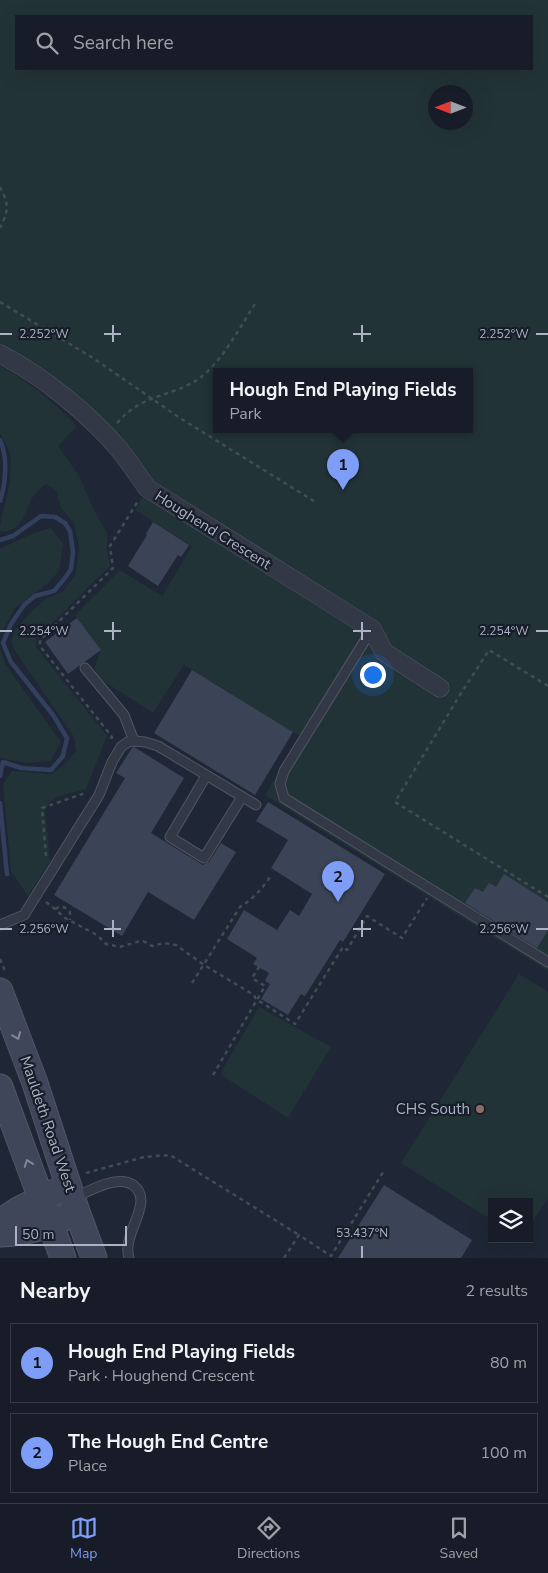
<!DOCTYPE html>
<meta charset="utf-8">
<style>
:root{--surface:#171c28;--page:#202530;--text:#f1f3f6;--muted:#9ea1a8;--line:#363a45;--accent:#7d9df7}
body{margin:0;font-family:"Nunito Sans",sans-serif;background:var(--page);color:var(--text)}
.controls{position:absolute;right:15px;bottom:15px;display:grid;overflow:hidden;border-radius:0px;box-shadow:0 5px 20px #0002}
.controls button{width:45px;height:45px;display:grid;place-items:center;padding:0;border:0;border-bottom:1px solid var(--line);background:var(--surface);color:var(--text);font:25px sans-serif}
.compass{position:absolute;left:428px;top:85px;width:45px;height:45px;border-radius:50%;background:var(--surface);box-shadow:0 5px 20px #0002;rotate:270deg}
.scale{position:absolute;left:15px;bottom:12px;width:112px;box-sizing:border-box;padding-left:5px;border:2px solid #acb2c3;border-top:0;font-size:14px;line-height:18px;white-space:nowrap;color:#acb2c3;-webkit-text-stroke:4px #181d2a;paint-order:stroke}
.you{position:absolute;left:372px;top:674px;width:18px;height:18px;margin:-12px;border:4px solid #fff;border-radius:50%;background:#1a73e8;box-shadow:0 0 0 8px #1a73e833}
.badge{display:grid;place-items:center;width:32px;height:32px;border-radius:50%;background:var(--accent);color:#111;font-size:16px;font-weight:700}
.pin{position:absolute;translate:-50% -41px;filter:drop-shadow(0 1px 2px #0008)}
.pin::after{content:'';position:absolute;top:26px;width:18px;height:15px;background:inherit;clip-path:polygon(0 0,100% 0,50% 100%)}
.popup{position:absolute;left:213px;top:368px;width:260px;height:65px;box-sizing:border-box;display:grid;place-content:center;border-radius:0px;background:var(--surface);filter:drop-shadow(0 1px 4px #0005);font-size:16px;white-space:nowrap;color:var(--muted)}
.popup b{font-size:19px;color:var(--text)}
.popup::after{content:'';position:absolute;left:50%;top:100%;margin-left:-10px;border:10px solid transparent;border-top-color:var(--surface)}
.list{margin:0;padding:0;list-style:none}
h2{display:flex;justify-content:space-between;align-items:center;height:65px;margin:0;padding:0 20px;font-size:21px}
h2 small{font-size:16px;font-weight:400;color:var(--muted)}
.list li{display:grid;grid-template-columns:32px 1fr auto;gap:15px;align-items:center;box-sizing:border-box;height:80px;margin:0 10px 10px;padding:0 10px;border:1px solid var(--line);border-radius:0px}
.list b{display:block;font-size:19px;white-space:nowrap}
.list p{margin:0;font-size:16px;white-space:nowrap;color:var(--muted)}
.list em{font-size:16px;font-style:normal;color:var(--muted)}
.icon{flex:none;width:28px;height:28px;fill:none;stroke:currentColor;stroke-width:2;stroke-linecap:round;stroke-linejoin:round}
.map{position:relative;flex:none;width:548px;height:1258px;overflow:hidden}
.search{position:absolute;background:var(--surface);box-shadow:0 5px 20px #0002;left:15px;right:15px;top:15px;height:55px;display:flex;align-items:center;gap:12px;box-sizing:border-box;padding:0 18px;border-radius:0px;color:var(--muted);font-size:19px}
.sheet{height:245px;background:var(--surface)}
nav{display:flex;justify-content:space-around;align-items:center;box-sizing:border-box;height:70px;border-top:1px solid var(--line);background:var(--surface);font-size:14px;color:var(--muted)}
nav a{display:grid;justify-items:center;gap:2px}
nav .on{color:var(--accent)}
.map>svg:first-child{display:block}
.green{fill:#223337;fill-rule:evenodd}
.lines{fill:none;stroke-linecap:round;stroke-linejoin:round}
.stream{stroke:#323f5d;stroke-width:4.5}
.building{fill:#3b4356}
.lane-casing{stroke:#505564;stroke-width:11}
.street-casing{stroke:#505564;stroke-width:19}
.secondary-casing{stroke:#505564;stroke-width:27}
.path{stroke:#3e4e54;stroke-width:2.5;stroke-dasharray:4 4;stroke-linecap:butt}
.lane{stroke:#323846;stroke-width:9}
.street{stroke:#323846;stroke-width:18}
.secondary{stroke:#404659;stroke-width:25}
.oneway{stroke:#818799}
.ticks{fill:none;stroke:#acb2c3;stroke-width:2}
.education-dot{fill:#8d6e63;stroke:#181d2a;stroke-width:2}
.labels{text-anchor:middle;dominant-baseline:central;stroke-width:4.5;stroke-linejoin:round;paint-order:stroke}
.street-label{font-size:15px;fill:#acb2c3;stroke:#181d2a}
.poi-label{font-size:15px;fill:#acb2c3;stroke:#181d2a;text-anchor:end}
.ticks-label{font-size:12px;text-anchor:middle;fill:#acb2c3;stroke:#181d2a;stroke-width:4.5;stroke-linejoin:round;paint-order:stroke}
</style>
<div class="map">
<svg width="548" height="1258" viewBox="0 0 548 1258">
<rect width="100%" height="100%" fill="#1f2635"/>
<g class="green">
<path d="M0,0H548V971L265,795L300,736L184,665L153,713L103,681L94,669L101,650L75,615L120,570L162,596L192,546L135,510L143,497L100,442L63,408L17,372L0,363ZM16,16H532V69H16ZM436,92H466V122H436ZM217,371H469V429H217Z"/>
<path d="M0,366C27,380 56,404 77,426L58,446L79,476L95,512L107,533V549L110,566L36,639V647L107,736L86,789L59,796L50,802L45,810L50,861L28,896L11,871L3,784L12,771L51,774L63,766L76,752L74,737L16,652L11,642L15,630L34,609L47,598L62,592L76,574L79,546L74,523L61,508L56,490L46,484C42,487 37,491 34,495C25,510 22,534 0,531V525L10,481L11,456L0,432Z"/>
<polygon points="51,528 63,544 59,571 48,583 15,608 0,635 0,549 31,534"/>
<polygon points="0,649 5,664 61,742 50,761 27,763 0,758"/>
<polygon points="519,974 548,992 548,1198 529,1228 529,1202 492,1202 492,1220 401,1163"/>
<polygon points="259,1007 331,1047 288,1118 220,1074"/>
</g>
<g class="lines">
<g class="stream">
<path d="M0,440C8,458 6,483 0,501"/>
<polyline points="0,540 13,536 41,516 55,517 65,523 70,531 73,552 71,569 65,578 54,591 35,596 24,605 11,624 3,643 11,662 53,715 67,738 63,756 51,770 21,768 3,762 0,776"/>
<polyline points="0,803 7,874"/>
</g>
</g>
<g class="building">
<polygon points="153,522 189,545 181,557 178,555 158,586 128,566 147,535 146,534"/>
<polygon points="77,618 101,650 68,674 45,642"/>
<polygon points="192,670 293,732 255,795 154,733"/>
<polygon points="134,747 184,778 151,833 203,865 209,862 221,843 236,852 194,920 148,892 122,936 54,895 125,778 116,773 132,748"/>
<polygon points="268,802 385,874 343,942 340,940 305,996 301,994 288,1015 261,999 270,984 265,981 269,973 253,964 257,958 227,939 244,910 277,930 290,910 299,916 312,894 271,868 288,840 256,821"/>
<polygon points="504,874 548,902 548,930 537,948 465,903 475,888 483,892 489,883 496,887"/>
<polygon points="384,1185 472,1240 461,1258 338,1258"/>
</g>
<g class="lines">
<g class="lane-casing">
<g id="lane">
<polyline points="372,629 284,771 280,784 284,798 548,962"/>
<polyline points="85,668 124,715 134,741"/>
<polyline points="206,776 170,837 204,858 242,797"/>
<polyline points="0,925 24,915 99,795 112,762 121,747 128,742 134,741 145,742 158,746 256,805"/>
<path d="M74,1198C89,1191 118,1174 133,1185C156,1202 121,1233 129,1258"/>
</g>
</g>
<g class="street-casing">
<path id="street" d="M0,354C44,377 88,413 120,450C129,462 138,475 147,488L372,629L384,652L440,688"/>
</g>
<g class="secondary-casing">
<g id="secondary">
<polyline points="0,991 35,1083 77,1212 94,1258"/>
<polyline points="0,1087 63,1258"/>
<polyline points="0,1222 18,1210 55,1192"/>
<path d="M0,1234C24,1233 45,1228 66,1217"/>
</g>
</g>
<g class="path">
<path d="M0,187C9,205 9,210 0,228"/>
<polyline points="0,302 93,358 180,418 317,503"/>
<path d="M117,423C122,418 126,413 131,410C151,395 177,393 197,380C220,365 240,327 255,304"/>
<polyline points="548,686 489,650 458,698 395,802 548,897"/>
<polyline points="111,739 112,737 40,646 40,640 113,568 110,546 138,501"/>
<polyline points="46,856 42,808 85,793"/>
<polyline points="46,902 55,909 65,918 97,935 106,944 120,947 140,941 143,941 152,946 164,943 176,945 204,965 254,995 256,999 295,1024 343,947 347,950 367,916 402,938 427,898"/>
<path d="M55,909C62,905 66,907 70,912V920"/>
<polyline points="0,959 5,971"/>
<path d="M192,983L240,907C253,899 262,889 270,877"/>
<polyline points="213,1075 265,986 252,978 259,967"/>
<polyline points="86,1173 144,1157 170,1155 299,1235"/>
<polyline points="284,1258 299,1235 331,1256 385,1169"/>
</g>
<use href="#lane" class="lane"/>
<use href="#street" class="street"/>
<use href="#secondary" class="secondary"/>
</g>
<defs><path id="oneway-chevron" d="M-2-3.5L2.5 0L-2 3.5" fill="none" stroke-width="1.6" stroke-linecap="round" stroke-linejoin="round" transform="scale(1.25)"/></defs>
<g class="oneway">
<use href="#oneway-chevron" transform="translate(17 1036) rotate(69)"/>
<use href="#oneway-chevron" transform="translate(28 1163) rotate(-110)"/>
</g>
<path class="ticks" d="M113,325V342M362,325V342M0,334H12M104,334H121M353,334H371M536,334H548M113,622V640M362,622V640M0,631H12M104,631H121M353,631H371M536,631H548M113,920V937M362,920V937M0,929H12M104,929H121M353,929H371M536,929H548M362,1246V1258"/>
<circle class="education-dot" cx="480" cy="1109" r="5"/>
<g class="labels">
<g class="street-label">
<text transform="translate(213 530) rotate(32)">Houghend Crescent</text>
<text transform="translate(48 1124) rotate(71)">Mauldeth Road West</text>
</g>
<g class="poi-label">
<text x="470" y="1109">CHS South</text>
</g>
</g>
<g class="ticks-label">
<text x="504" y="338">2.252°W</text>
<text x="44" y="338">2.252°W</text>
<text x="504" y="635">2.254°W</text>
<text x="44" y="635">2.254°W</text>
<text x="44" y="933">2.256°W</text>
<text x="504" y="933">2.256°W</text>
<text x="362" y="1237">53.437°N</text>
</g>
</svg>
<div class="controls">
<button><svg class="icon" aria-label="layers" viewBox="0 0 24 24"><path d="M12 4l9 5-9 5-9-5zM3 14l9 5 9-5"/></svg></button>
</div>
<svg class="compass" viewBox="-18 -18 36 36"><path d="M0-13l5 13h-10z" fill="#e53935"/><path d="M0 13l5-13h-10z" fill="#9ea1a8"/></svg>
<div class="scale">50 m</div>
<div class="you"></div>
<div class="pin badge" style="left:343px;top:490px">1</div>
<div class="popup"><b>Hough End Playing Fields</b>Park</div>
<div class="pin badge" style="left:338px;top:902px">2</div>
<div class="search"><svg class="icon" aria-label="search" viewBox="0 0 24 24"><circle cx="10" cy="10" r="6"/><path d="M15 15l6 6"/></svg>Search here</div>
</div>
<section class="sheet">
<h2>Nearby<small>2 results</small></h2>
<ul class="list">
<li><span class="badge">1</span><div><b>Hough End Playing Fields</b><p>Park · Houghend Crescent</p></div><em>80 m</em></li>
<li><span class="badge">2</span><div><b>The Hough End Centre</b><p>Place</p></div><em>100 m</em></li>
</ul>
</section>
<nav>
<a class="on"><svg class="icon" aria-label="map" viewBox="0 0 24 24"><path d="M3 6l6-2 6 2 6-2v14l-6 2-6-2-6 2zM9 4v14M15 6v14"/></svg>Map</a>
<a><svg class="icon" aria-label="directions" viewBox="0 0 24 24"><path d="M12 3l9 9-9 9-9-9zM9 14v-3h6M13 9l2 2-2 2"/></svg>Directions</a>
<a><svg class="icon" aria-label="saved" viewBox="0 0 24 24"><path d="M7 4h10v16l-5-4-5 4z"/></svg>Saved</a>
</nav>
